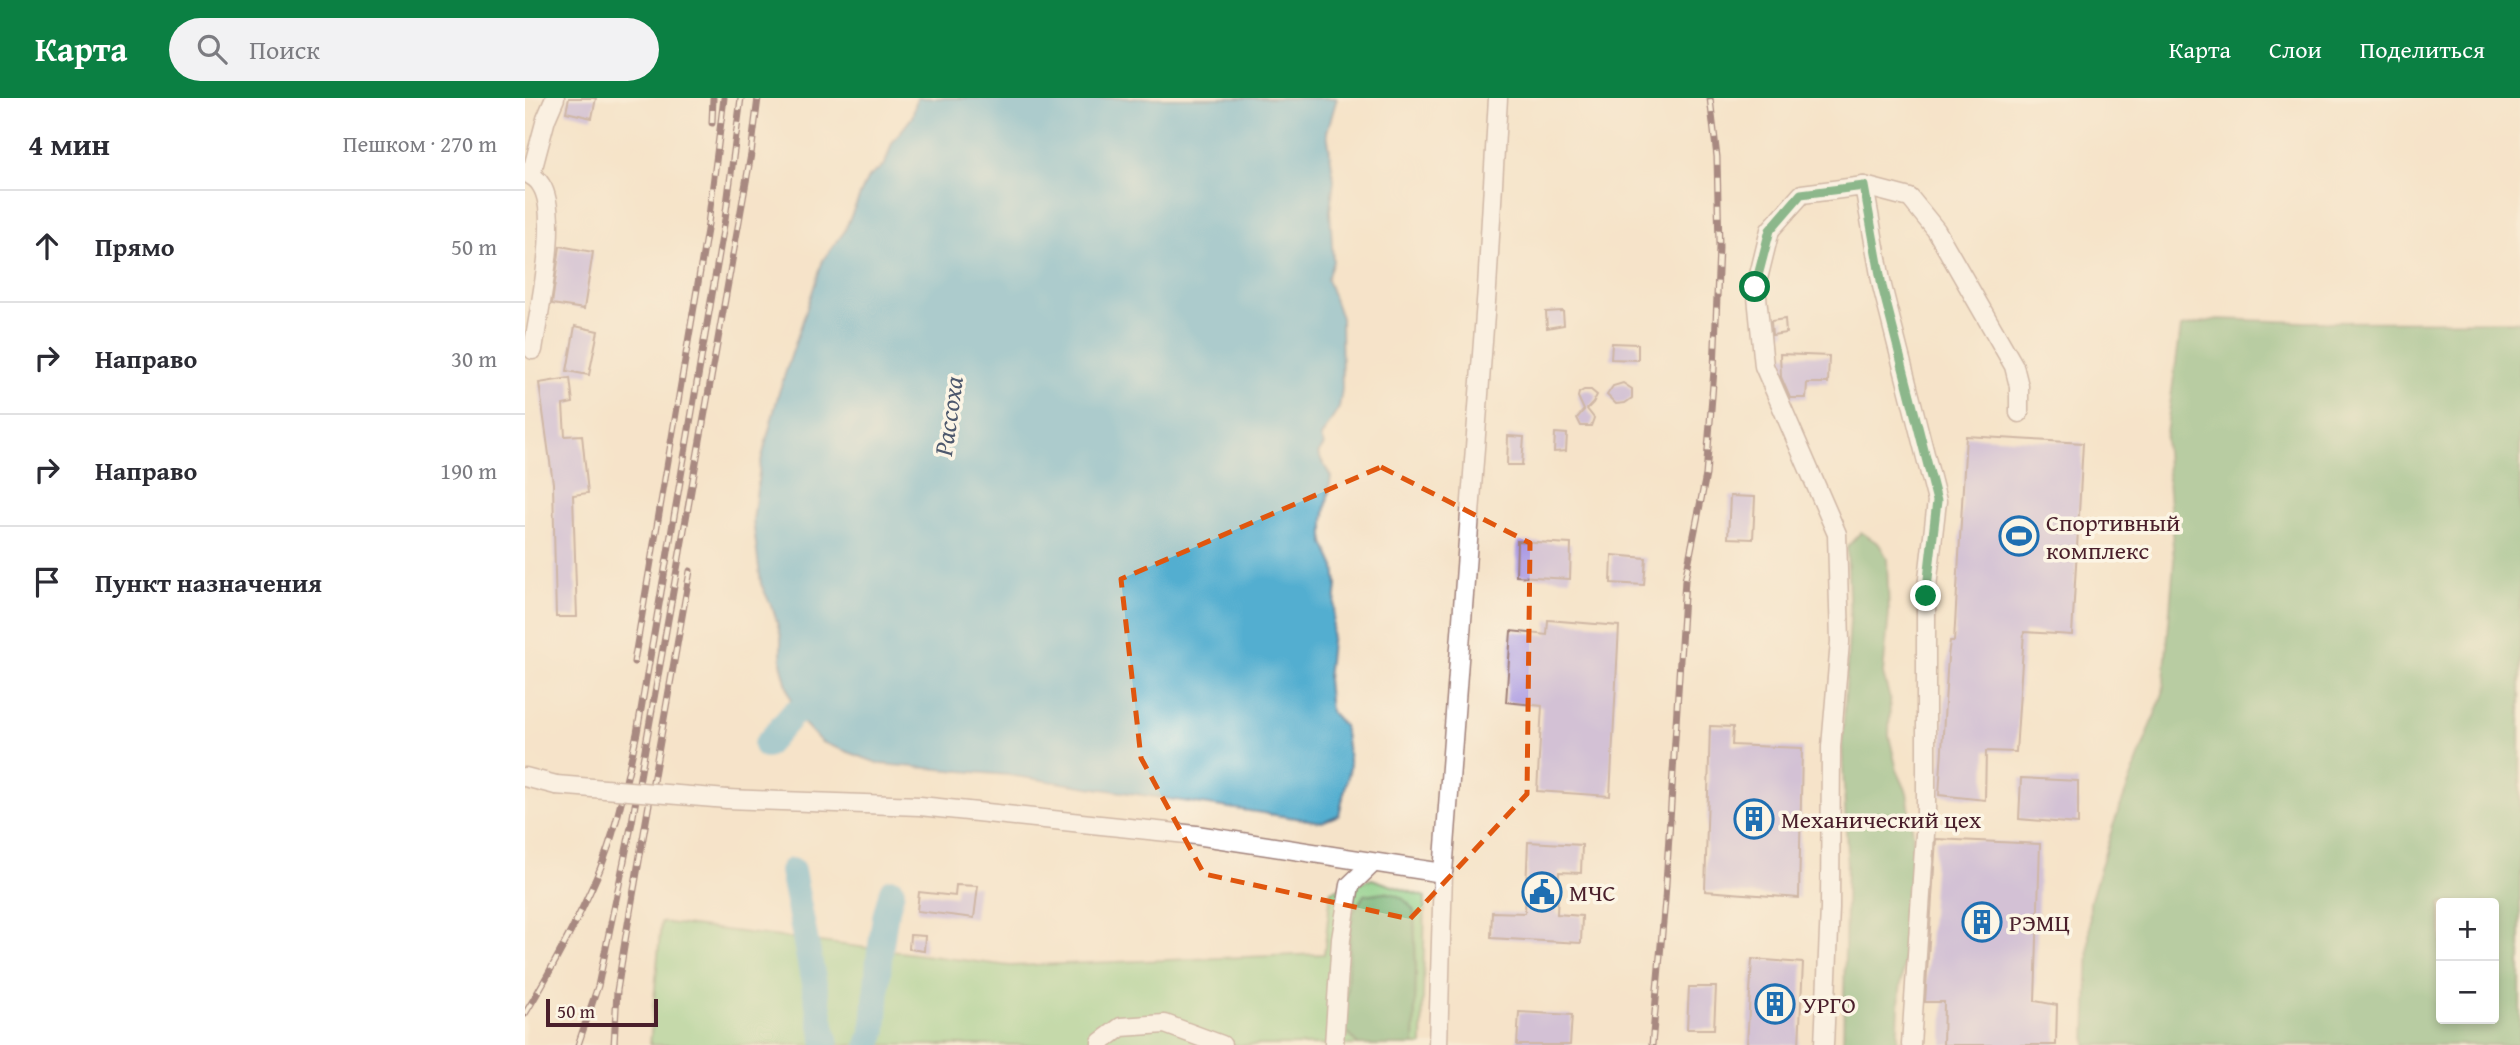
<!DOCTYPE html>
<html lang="ru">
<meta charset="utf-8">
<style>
:root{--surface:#fff;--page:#f2f2f3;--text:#2b2b33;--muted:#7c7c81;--line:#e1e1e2;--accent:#0b8043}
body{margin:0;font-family:"Gentium Book Plus",serif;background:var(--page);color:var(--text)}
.controls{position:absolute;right:21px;bottom:21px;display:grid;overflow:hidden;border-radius:7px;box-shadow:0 4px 10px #0003}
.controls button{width:63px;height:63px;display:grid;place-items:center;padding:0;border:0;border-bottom:2px solid var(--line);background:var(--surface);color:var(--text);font:35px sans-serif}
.scale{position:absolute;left:21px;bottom:18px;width:112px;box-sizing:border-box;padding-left:7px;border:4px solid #4a1f2b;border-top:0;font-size:19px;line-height:24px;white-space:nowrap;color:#4a1f2b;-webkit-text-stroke:5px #fcf5e5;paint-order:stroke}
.stop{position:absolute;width:21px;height:21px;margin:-16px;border:5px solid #0b8043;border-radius:50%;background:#fff}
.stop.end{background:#0b8043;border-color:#fff;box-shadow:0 2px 7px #0008}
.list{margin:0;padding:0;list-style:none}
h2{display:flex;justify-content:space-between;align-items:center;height:91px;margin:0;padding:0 28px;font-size:30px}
h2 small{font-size:23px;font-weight:400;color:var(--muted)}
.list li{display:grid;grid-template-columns:46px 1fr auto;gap:21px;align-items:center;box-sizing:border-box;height:112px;padding:0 28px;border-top:2px solid var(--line)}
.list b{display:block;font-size:26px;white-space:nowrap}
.list em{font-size:23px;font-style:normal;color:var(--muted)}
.icon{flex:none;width:38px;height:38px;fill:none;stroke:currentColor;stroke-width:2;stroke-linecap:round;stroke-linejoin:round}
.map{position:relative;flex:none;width:1995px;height:947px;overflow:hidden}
header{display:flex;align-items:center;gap:42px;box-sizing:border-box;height:98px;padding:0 35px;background:var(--accent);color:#fff}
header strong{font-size:33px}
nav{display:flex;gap:38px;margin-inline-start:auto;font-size:24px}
.search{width:490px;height:63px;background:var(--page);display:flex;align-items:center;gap:18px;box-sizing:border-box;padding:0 24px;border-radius:38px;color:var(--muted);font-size:26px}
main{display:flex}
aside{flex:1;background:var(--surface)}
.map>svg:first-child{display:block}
.green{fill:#89cd86;stroke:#6a7658;stroke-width:2}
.forest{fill:#6eb073;stroke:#5c684f;stroke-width:2;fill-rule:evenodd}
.water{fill:#52aed0;stroke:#4e667e;stroke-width:2}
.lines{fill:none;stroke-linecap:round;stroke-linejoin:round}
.river{stroke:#52aed0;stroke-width:26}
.building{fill:#a898e4}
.minor-casing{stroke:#a0817a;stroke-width:21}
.minor{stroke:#fff;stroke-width:18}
.rail-casing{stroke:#4a1f2b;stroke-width:7}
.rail{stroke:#fcf5e5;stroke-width:4.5;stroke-dasharray:13;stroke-linecap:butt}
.minor-bridge-casing{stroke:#a0817a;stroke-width:21;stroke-linecap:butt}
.minor-bridge{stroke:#fff;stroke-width:18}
.route{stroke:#0b8043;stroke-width:9}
.marked{fill:none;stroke:#e0560e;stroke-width:5;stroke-dasharray:14 9;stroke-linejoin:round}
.labels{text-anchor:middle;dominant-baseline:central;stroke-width:7;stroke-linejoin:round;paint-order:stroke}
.poi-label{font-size:24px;fill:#4a1f2b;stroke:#fcf5e5;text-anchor:start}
.water-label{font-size:26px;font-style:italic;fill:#4d586d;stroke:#fcf5e5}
</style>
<header>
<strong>Карта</strong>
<div class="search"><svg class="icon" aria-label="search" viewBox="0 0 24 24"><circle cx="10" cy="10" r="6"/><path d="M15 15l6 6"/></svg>Поиск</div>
<nav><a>Карта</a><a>Слои</a><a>Поделиться</a></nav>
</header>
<main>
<aside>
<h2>4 мин<small>Пешком · 270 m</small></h2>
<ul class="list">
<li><svg class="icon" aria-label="ahead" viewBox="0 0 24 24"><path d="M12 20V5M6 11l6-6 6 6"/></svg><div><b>Прямо</b></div><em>50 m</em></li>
<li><svg class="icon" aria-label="right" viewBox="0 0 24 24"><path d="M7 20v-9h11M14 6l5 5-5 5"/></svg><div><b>Направо</b></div><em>30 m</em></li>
<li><svg class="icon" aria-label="right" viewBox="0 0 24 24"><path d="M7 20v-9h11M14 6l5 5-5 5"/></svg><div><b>Направо</b></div><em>190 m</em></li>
<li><svg class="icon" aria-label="arrive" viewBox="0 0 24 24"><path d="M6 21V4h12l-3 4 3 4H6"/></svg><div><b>Пункт назначения</b></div></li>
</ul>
</aside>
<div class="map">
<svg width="1995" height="947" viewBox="0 0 1995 947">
<rect width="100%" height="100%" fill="#fcf5e5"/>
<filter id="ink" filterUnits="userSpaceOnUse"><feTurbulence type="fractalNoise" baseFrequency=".0143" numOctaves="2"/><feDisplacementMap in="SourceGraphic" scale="14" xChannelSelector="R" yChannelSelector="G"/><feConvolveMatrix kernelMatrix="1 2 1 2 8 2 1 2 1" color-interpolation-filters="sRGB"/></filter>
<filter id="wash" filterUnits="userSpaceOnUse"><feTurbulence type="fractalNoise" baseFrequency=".00686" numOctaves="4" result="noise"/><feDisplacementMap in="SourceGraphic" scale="28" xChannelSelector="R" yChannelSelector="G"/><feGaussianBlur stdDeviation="1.57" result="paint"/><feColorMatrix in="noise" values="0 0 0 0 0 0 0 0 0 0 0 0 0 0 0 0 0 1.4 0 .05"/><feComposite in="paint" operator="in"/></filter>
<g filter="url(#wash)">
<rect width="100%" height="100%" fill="#f5e3c9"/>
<polygon class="green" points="847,781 900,799 897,947 125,947 136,824 485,868 799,856 806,793"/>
<g class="forest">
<path d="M1693,221L1780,224L1995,223V947H1561L1565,804L1588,728L1638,595L1649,463L1640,342L1656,229ZM1969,805V921H1916V805Z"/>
<polygon points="1336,434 1354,446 1362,460 1364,516 1358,576 1365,601 1364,638 1372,672 1382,694 1388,735 1383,839 1375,892 1372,947 1318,947 1322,755 1317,647 1325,522 1322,449"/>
<path d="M859,794C873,796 881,801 889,813L891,871L889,947H833L817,927L822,893L825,831L828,815L839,797Z"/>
</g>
<polygon class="water" points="392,0 812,0 802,34 809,82 805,112 808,163 802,181 816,220 817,291 814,310 796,339 799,347 793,356 806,379 799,422 799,445 810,469 812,487 802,581 805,613 819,628 825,669 814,717 797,724 483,677 355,666 296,644 269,615 256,565 256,538 249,514 236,486 228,423 235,367 254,294 298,162 319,134 342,81 360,66 367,45 387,19"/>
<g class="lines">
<g class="river">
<polyline points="241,647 269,615 304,604"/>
<polyline points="267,773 301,947"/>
<polyline points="344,947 349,932 354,861 360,819 367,793"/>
</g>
</g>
<g id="blocks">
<g class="building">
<polygon points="44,0 71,0 67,20 41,14"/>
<polygon points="35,148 68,154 59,211 27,206"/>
<polygon points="1038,213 1039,227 1022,230 1021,214"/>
<polygon points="1260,221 1261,235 1247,237 1246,223"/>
<polygon points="50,228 73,233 64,277 42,273"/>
<polygon points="1087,245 1113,246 1113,262 1086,261"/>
<polygon points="1255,256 1304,258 1303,285 1282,285 1281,300 1265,300 1256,279"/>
<polygon points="45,280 48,305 38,307 40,338 57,337 63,395 48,397 52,519 31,519 28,385 14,285"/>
<polygon points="1098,285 1107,291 1107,300 1100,305 1091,306 1082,297 1088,288"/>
<polygon points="1059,292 1066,292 1072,297 1068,305 1062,311 1069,320 1066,328 1056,328 1052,320 1059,312 1053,299 1054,295"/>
<polygon points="1030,335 1042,336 1041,353 1029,354"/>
<polygon points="983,338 999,339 997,367 982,367"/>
<polygon points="1441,338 1558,345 1547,537 1499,534 1491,654 1461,653 1460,702 1414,697 1423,559 1425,543 1429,543"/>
<polygon points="1205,398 1230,399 1228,441 1203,440"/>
<polygon points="992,443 1046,446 1045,481 991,478"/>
<polygon points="1087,457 1121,460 1119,487 1086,485"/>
<polygon points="1023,522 1094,528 1085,698 1012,693 1017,608 981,604 986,533 1022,537"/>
<polygon points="1185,628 1208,629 1207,647 1277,650 1274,800 1180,793"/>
<polygon points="1496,680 1553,683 1553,726 1494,721"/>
<polygon points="1411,741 1515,746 1510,903 1532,907 1531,947 1418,947 1419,904 1400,904"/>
<polygon points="1003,744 1057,747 1056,775 1034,774 1032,816 1057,818 1056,845 966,840 967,814 1000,815"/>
<polygon points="431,787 453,788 449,820 392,813 394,794 430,798"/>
<polygon points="385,837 400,838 399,853 384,851"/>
<polygon points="1227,861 1278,865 1274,947 1222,947"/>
<polygon points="1164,889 1191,889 1189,931 1162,931"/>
<polygon points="994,914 1047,917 1045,947 992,947"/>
</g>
</g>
</g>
<g filter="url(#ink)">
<use href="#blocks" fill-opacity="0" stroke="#a0817a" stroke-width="2"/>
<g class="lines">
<g class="minor-casing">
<g id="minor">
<path d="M0,74C6,77 13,81 16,87C36,117 13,216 8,252"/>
<polyline points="6,77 21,21 30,0"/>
<polyline points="1339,88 1385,100 1411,132 1489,268 1494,288 1494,315"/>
<polyline points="0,679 31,687"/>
<polyline points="202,701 395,708 671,737 918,775"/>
<polyline points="576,947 576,944 596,929 640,926 697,947"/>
<polyline points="809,947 816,841 825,787 848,765"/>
<polyline points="913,947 918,775 962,190 973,0"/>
<polyline points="1299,947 1305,810 1306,649 1315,544 1312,436 1239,268 1231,189 1245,132 1277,96 1339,88 1357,188 1412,403 1401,498 1401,721 1386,947"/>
</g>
</g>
<use href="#minor" class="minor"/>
<g class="rail-casing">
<g id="rail">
<polyline points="187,25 188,0"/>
<polyline points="109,564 183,126 199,0"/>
<path d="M0,916C27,871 52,824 73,776C92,732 101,682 112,635L200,121L216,0"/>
<polyline points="53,947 73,888 107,724 226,56 233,0"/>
<polyline points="89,947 92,893 101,837 165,473"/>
<polyline points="1127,947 1140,802 1160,482 1181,377 1189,272 1194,149 1192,59 1185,0"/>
</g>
</g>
<use href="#rail" class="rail"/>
<g class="minor-bridge-casing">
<polyline id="minor-bridge" points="31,687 202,701"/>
</g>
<use href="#minor-bridge" class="minor-bridge"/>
</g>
</g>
<g class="lines" filter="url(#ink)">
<polyline class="route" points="1230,189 1245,132 1276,96 1339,88 1357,188 1412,403 1401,498"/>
</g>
<path d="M0 0H1995V947H0ZM856,369L1005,445L1002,696L885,821L679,776L616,660L596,481Z" fill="#f5e3c9" fill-opacity=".55" fill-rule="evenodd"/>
<path class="marked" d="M856,369L1005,445L1002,696L885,821L679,776L616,660L596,481Z"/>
<defs>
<g id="stadium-ring" transform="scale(2.0125)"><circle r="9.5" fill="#fcf5e5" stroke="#1f6fb2" stroke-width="1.5"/><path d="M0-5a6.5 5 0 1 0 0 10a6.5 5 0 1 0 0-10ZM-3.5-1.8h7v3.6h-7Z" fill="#1f6fb2"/></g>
<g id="building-ring" transform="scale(2.0125)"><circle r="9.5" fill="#fcf5e5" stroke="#1f6fb2" stroke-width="1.5"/><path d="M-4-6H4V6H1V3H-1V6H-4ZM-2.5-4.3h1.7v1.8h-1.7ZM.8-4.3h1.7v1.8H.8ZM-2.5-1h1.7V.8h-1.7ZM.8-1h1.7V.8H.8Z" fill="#1f6fb2"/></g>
<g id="civic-ring" transform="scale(2.0125)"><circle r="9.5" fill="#fcf5e5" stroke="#1f6fb2" stroke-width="1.5"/><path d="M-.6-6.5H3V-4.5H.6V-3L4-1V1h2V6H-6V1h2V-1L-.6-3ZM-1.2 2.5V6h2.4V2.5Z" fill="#1f6fb2"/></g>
</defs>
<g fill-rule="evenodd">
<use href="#stadium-ring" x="1494" y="438"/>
<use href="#building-ring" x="1229" y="721"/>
<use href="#civic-ring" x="1017" y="794"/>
<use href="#building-ring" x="1457" y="824"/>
<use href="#building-ring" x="1250" y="906"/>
</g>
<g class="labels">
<g class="poi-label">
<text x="1521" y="424">Спортивный<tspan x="1521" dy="28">комплекс</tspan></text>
<text x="1256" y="721">Механический цех</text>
<text x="1044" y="794">МЧС</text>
<text x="1484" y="824">РЭМЦ</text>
<text x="1277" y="906">УРГО</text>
</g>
<g class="water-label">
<text transform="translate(423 318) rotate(-82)">Рассоха</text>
</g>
</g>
</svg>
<div class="controls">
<button>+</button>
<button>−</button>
</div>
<div class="scale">50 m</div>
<div class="stop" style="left:1230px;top:189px"></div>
<div class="stop end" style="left:1401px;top:498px"></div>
</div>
</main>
